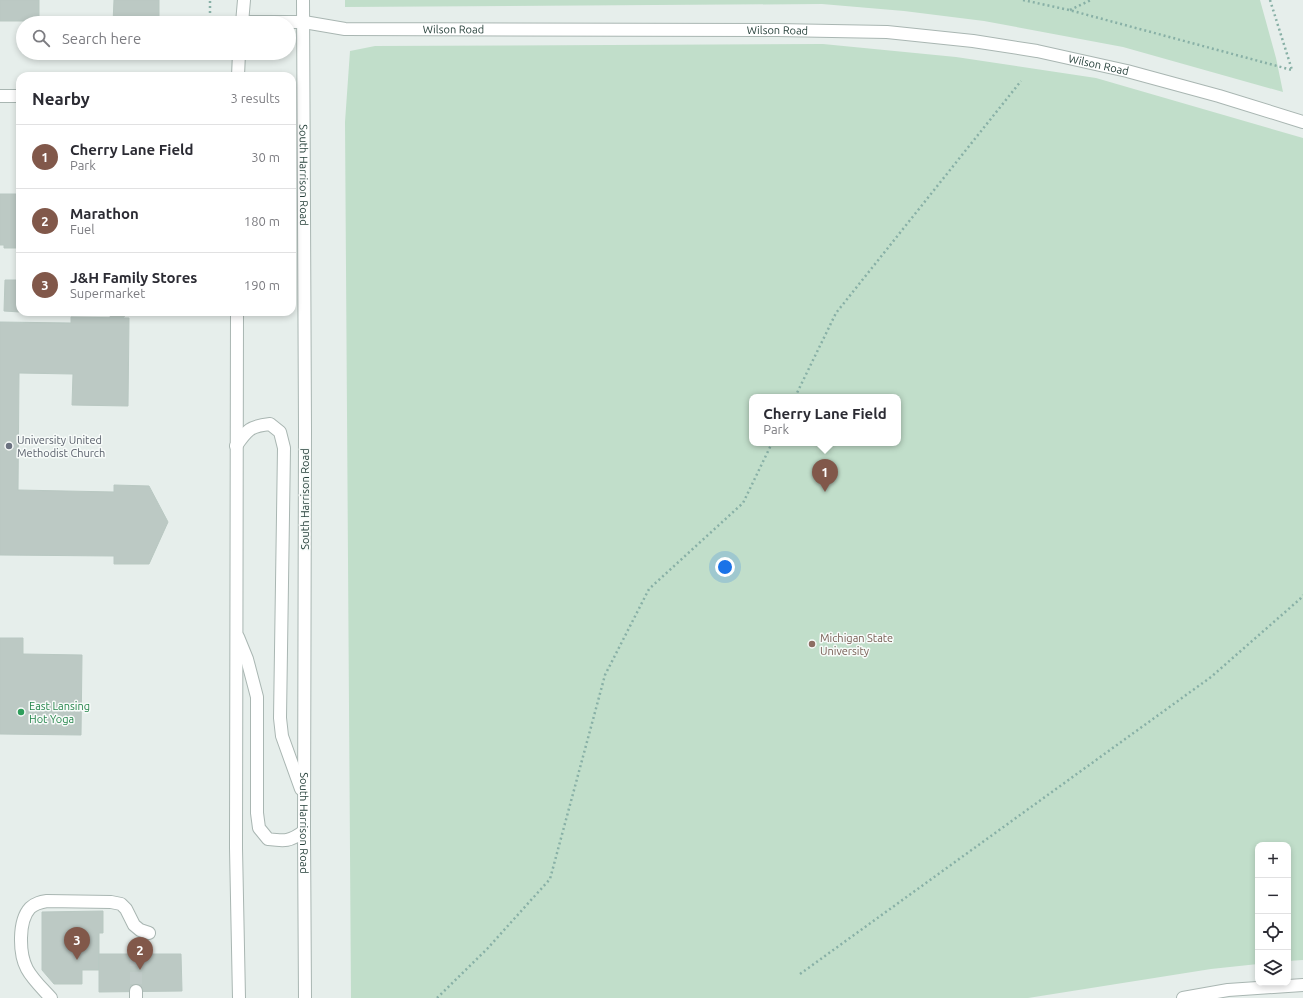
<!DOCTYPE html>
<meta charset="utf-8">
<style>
:root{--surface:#fff;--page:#f2f2f3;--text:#2b2b33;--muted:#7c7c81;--line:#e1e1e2;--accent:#81584a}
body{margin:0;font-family:Ubuntu,sans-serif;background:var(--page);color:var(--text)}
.controls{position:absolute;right:12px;bottom:12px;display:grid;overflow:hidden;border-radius:8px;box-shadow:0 2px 6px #0003}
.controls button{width:36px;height:36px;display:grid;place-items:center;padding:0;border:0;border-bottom:1px solid var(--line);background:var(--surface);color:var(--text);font:20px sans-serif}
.you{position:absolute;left:725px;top:567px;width:14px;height:14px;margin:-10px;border:3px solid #fff;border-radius:50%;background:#1a73e8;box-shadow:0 0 0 6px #1a73e833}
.badge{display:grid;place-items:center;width:26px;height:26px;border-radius:50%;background:var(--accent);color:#fff;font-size:13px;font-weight:700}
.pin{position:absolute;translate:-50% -33px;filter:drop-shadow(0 1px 2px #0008)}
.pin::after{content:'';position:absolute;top:21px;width:14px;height:12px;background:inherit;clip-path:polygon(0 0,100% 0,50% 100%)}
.popup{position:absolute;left:749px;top:394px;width:152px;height:52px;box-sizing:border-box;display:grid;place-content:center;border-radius:8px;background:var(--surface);filter:drop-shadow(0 1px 3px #0005);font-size:13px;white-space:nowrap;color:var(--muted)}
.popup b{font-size:15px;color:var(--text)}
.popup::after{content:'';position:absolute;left:50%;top:100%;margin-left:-8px;border:8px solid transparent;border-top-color:var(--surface)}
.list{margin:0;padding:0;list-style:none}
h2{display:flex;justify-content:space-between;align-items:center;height:52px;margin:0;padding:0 16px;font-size:17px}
h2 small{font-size:13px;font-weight:400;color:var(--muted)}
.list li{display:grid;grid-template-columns:26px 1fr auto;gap:12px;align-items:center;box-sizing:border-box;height:64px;padding:0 16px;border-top:1px solid var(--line)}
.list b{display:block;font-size:15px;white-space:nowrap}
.list p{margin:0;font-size:13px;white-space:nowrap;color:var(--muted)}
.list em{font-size:13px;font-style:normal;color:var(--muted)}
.icon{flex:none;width:22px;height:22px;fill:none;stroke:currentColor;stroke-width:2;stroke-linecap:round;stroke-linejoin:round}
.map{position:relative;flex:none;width:1303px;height:998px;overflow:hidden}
.search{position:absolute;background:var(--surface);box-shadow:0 2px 6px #0003;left:16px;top:16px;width:280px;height:44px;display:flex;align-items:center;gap:10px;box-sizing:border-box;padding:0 14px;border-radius:22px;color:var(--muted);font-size:15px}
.panel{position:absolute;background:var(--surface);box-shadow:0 2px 6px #0003;left:16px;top:72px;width:280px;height:244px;border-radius:12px}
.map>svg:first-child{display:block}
.green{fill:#c1deca;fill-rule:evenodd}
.building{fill:#bcc9c4;stroke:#b9c8c2}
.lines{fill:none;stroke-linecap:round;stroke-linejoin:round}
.minor-tunnel{stroke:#c0cbc8;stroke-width:12;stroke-dasharray:12 6;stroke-linecap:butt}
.minor-casing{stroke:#a9b6b2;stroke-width:14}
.path{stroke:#88b0a6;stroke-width:2.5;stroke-dasharray:2 3;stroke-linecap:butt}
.minor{stroke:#fff;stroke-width:12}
.worship-dot{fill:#6b7280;stroke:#f7fbf9;stroke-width:1.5}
.education-dot{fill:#8d6e63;stroke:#f7fbf9;stroke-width:1.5}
.leisure-dot{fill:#2e9e5b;stroke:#f7fbf9;stroke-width:1.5}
.labels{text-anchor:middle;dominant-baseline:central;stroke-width:3;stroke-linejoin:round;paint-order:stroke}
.street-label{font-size:11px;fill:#26403a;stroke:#f7fbf9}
.worship-label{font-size:11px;fill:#5b616d;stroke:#f7fbf9;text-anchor:start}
.education-label{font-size:11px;fill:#785e54;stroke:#f7fbf9;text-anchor:start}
.leisure-label{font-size:11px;fill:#27864d;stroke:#f7fbf9;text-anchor:start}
</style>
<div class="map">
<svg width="1303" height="998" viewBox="0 0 1303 998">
<rect width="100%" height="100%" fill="#e6eeeb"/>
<g class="green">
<polygon points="345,0 1260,0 1276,58 1283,92 1123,47 984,21 904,11 822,4 345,7"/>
<path d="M823,44L956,57L1096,78L1303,138V960L1288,961V845H1258V964L1211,969L1028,998H351L345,122L350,51L375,46ZM752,397H898V443H752Z"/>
</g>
<g class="building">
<rect x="0" y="0" width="39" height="21"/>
<polygon points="114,0 159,0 159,23 113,23"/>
<polygon points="0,194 20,194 19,248 4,248 4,245 0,245"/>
<polygon points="5,280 20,280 20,312 4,311"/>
<polygon points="114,312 128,312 123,318 109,318"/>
<polygon points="71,317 129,318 128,406 72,405 73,374 19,373 18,490 114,492 114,485 149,486 168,522 149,564 114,564 114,556 0,555 0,322 71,323"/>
<polygon points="0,638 23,638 23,654 82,655 81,735 0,734"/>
<polygon points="103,911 103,933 99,933 99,970 82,970 82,984 54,984 42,970 42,912"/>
<polygon points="99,954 181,954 182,991 99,992"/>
</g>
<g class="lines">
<polyline class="minor-tunnel" points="136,954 136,991"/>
<g class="minor-casing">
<g id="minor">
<path id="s1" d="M303,0L305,430L304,831L305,998"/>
<path id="s2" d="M242,22H304L345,29L777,30L887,32L973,41L1037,51L1127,71L1219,96L1303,122"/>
<polyline points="242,23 244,0"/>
<polyline points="238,76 239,53"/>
<polyline points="0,96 20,96"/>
<polyline points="237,312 236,848 239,998"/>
<path d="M236,446C247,430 250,426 270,424L280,432L284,448L280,718L282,736L301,789"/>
<path d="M238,637L247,659L257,697V813L259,828L268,839C284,841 290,842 304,831"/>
<polyline points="136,991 136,998"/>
<path d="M51,998C43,989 33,980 27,969C19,954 18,921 30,908C35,903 41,902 47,901L111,902L121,904L126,909L134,925L140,930L149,933"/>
<polyline points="1183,998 1228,990 1303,985"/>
</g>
</g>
<g class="path">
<polyline points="1023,0 1069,10 1292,70"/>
<polyline points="1270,0 1292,70"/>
<polyline points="1070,10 1091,0"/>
<polyline points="210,23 210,0"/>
<polyline points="795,397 836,313 1021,81"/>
<polyline points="800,974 1211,677 1300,599 1303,595"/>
<polyline points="437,998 487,949 550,879 605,675 649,589 743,503 772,443"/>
</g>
<use href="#minor" class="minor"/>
</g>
<circle class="worship-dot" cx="9" cy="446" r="4"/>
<circle class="education-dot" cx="812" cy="644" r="4"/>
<circle class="leisure-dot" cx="21" cy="712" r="4"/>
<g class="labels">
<g class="street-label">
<text stroke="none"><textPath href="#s2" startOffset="212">Wilson Road</textPath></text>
<text stroke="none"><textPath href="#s2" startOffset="536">Wilson Road</textPath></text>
<text stroke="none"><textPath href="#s2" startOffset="860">Wilson Road</textPath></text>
<text stroke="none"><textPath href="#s1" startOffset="175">South Harrison Road</textPath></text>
<text transform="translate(305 499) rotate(-90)">South Harrison Road</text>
<text stroke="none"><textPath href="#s1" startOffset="823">South Harrison Road</textPath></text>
</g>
<g class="worship-label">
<text x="17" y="440">University United<tspan x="17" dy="13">Methodist Church</tspan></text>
</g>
<g class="education-label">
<text x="820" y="638">Michigan State<tspan x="820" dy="13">University</tspan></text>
</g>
<g class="leisure-label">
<text x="29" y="706">East Lansing<tspan x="29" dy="13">Hot Yoga</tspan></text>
</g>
</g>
</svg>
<div class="controls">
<button>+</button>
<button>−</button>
<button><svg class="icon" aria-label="locate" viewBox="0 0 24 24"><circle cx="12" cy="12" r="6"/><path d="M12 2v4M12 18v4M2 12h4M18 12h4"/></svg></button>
<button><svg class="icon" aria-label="layers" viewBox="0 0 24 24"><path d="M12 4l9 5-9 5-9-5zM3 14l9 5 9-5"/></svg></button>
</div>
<div class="you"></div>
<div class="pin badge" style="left:825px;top:492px">1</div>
<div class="popup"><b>Cherry Lane Field</b>Park</div>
<div class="pin badge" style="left:140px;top:970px">2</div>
<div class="pin badge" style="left:77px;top:960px">3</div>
<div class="search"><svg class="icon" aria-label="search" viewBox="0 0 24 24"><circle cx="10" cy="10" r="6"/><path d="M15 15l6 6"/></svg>Search here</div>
<section class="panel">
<h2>Nearby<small>3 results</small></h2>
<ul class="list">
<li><span class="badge">1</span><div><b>Cherry Lane Field</b><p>Park</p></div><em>30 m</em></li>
<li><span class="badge">2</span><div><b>Marathon</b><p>Fuel</p></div><em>180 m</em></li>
<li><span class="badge">3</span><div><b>J&amp;H Family Stores</b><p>Supermarket</p></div><em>190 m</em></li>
</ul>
</section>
</div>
